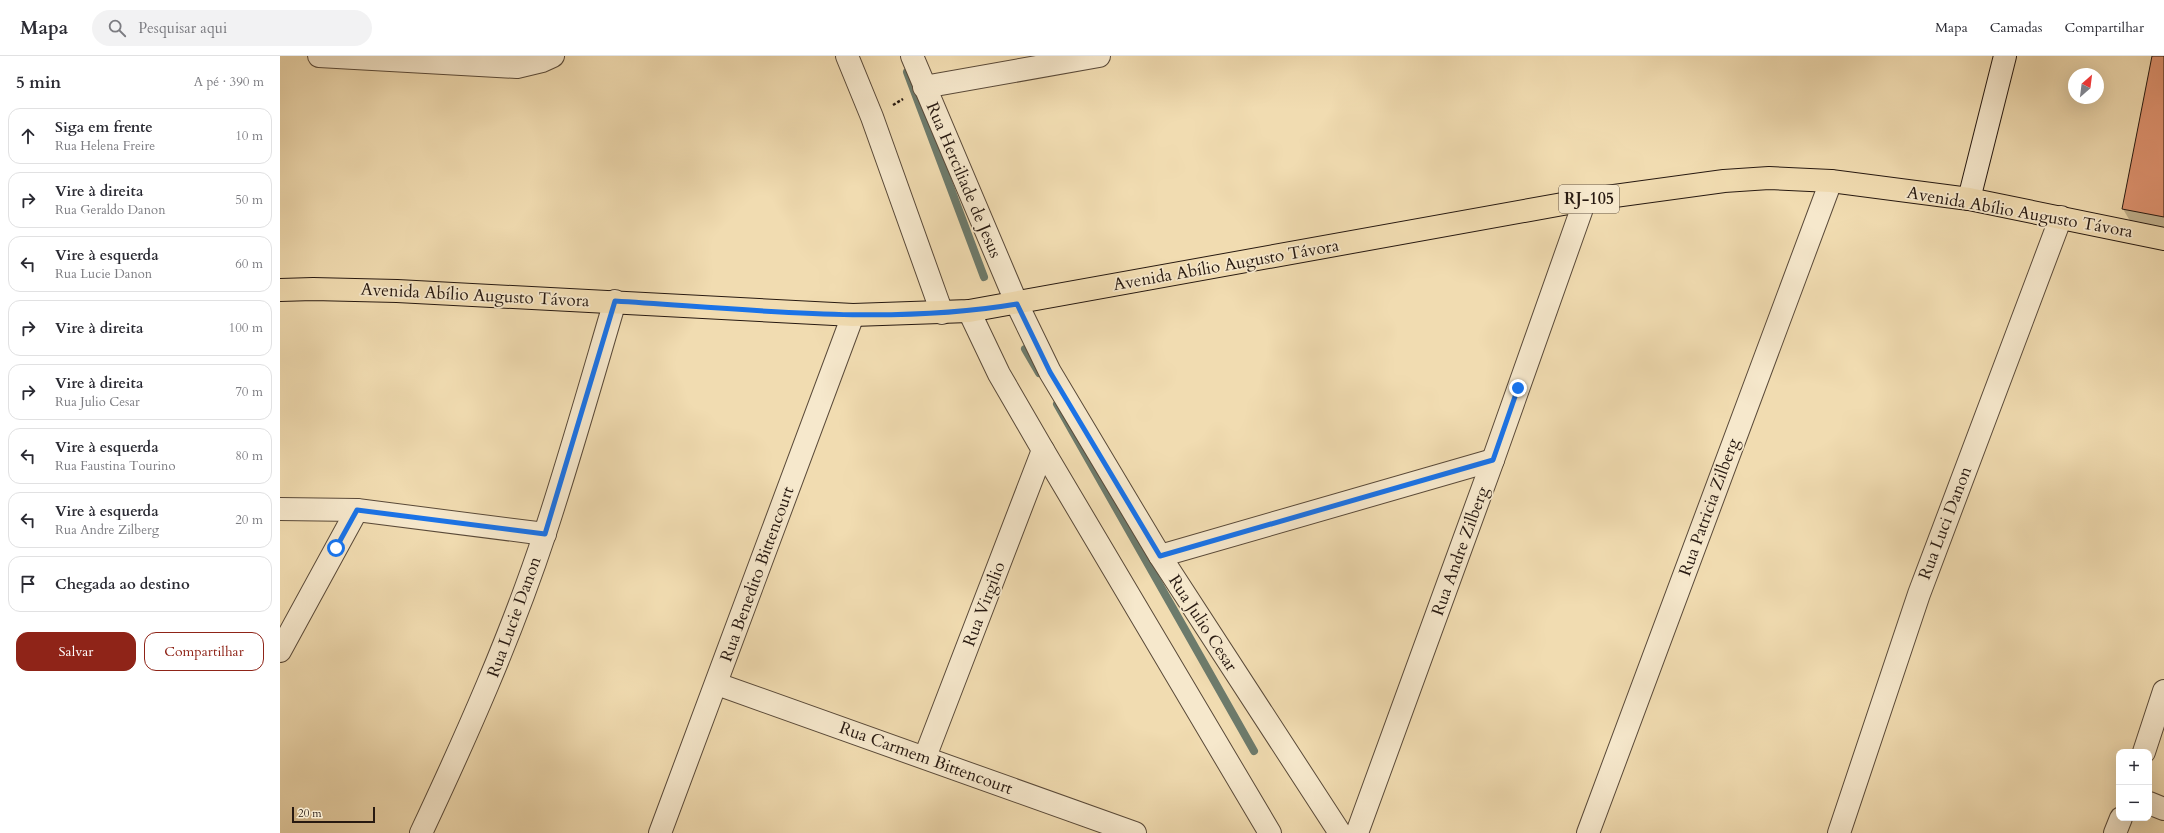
<!DOCTYPE html>
<html lang="pt">
<meta charset="utf-8">
<style>
:root{--surface:#fff;--page:#f2f2f3;--text:#2b2b33;--muted:#7c7c81;--line:#e1e1e2;--accent:#8f2418}
body{margin:0;font-family:Cardo,serif;background:var(--page);color:var(--text)}
.controls{position:absolute;right:12px;bottom:12px;display:grid;overflow:hidden;border-radius:8px;box-shadow:0 4px 16px #0002}
.controls button{width:36px;height:36px;display:grid;place-items:center;padding:0;border:0;border-bottom:1px solid var(--line);background:var(--surface);color:var(--text);font:20px sans-serif}
.compass{position:absolute;left:1788px;top:12px;width:36px;height:36px;border-radius:50%;background:var(--surface);box-shadow:0 4px 16px #0002;rotate:28deg}
.scale{position:absolute;left:12px;bottom:10px;width:83px;box-sizing:border-box;padding-left:4px;border:2px solid #271911;border-top:0;font-size:11px;line-height:14px;white-space:nowrap;color:#271911;-webkit-text-stroke:3px #f6e8cc;paint-order:stroke}
.stop{position:absolute;width:12px;height:12px;margin:-9px;border:3px solid #1a73e8;border-radius:50%;background:#fff}
.stop.end{background:#1a73e8;border-color:#fff;box-shadow:0 1px 4px #0008}
.list{margin:0;padding:0;list-style:none}
h2{display:flex;justify-content:space-between;align-items:center;height:52px;margin:0;padding:0 16px;font-size:17px}
h2 small{font-size:13px;font-weight:400;color:var(--muted)}
.list li{display:grid;grid-template-columns:26px 1fr auto;gap:12px;align-items:center;box-sizing:border-box;height:56px;margin:0 8px 8px;padding:0 8px;border:1px solid var(--line);border-radius:12px}
.list b{display:block;font-size:15px;white-space:nowrap}
.list p{margin:0;font-size:13px;white-space:nowrap;color:var(--muted)}
.list em{font-size:13px;font-style:normal;color:var(--muted)}
.actions{display:flex;gap:8px;padding:12px 16px}
.actions a{flex:1;padding:9px 0;border:1px solid var(--accent);border-radius:12px;text-align:center;font-size:14px;color:var(--accent)}
.actions .main{background:var(--accent);color:#fff}
.icon{flex:none;width:22px;height:22px;fill:none;stroke:currentColor;stroke-width:2;stroke-linecap:round;stroke-linejoin:round}
.map{position:relative;flex:none;width:1884px;height:777px;overflow:hidden}
header{display:flex;align-items:center;gap:24px;box-sizing:border-box;height:56px;padding:0 20px;background:var(--surface);border-bottom:1px solid var(--line)}
header strong{font-size:19px}
nav{display:flex;gap:22px;margin-inline-start:auto;font-size:14px}
.search{width:280px;height:36px;background:var(--page);display:flex;align-items:center;gap:10px;box-sizing:border-box;padding:0 14px;border-radius:22px;color:var(--muted);font-size:15px}
main{display:flex}
aside{flex:1;background:var(--surface)}
.map>svg:first-child{display:block}
.shadow{fill:#0003}
.lines{fill:none;stroke-linecap:round;stroke-linejoin:round}
.stream{stroke:#6d7b6c;stroke-width:8}
.building{fill:#de926f;stroke:#271911}
.street-casing{stroke:#5a4a39;stroke-width:24}
.secondary-casing{stroke:#271911;stroke-width:24}
.primary-casing{stroke:#271911;stroke-width:24}
.path{stroke:#271911;stroke-width:2.5;stroke-dasharray:3 2;stroke-linecap:butt}
.street{stroke:#f6e8cc;stroke-width:22}
.secondary{stroke:#f6e8cc;stroke-width:22}
.primary{stroke:#f1dcb1;stroke-width:22}
.route{stroke:#1a73e8;stroke-width:5}
.labels{text-anchor:middle;dominant-baseline:central;stroke-width:3.5;stroke-linejoin:round;paint-order:stroke}
.shield{fill:#f6e8cc;stroke:#655749;stroke-width:1}
.shield-label{font-size:16px;font-weight:bold;fill:#271911}
.street-label{font-size:17px;fill:#271911;stroke:#f6e8cc}
</style>
<header>
<strong>Mapa</strong>
<div class="search"><svg class="icon" aria-label="search" viewBox="0 0 24 24"><circle cx="10" cy="10" r="6"/><path d="M15 15l6 6"/></svg>Pesquisar aqui</div>
<nav><a>Mapa</a><a>Camadas</a><a>Compartilhar</a></nav>
</header>
<main>
<aside>
<h2>5 min<small>A pé · 390 m</small></h2>
<ul class="list">
<li><svg class="icon" aria-label="ahead" viewBox="0 0 24 24"><path d="M12 20V5M6 11l6-6 6 6"/></svg><div><b>Siga em frente</b><p>Rua Helena Freire</p></div><em>10 m</em></li>
<li><svg class="icon" aria-label="right" viewBox="0 0 24 24"><path d="M7 20v-9h11M14 6l5 5-5 5"/></svg><div><b>Vire à direita</b><p>Rua Geraldo Danon</p></div><em>50 m</em></li>
<li><svg class="icon" aria-label="left" viewBox="0 0 24 24"><path d="M17 20v-9H6M10 6l-5 5 5 5"/></svg><div><b>Vire à esquerda</b><p>Rua Lucie Danon</p></div><em>60 m</em></li>
<li><svg class="icon" aria-label="right" viewBox="0 0 24 24"><path d="M7 20v-9h11M14 6l5 5-5 5"/></svg><div><b>Vire à direita</b></div><em>100 m</em></li>
<li><svg class="icon" aria-label="right" viewBox="0 0 24 24"><path d="M7 20v-9h11M14 6l5 5-5 5"/></svg><div><b>Vire à direita</b><p>Rua Julio Cesar</p></div><em>70 m</em></li>
<li><svg class="icon" aria-label="left" viewBox="0 0 24 24"><path d="M17 20v-9H6M10 6l-5 5 5 5"/></svg><div><b>Vire à esquerda</b><p>Rua Faustina Tourino</p></div><em>80 m</em></li>
<li><svg class="icon" aria-label="left" viewBox="0 0 24 24"><path d="M17 20v-9H6M10 6l-5 5 5 5"/></svg><div><b>Vire à esquerda</b><p>Rua Andre Zilberg</p></div><em>20 m</em></li>
<li><svg class="icon" aria-label="arrive" viewBox="0 0 24 24"><path d="M6 21V4h12l-3 4 3 4H6"/></svg><div><b>Chegada ao destino</b></div></li>
</ul>
<div class="actions"><a class="main">Salvar</a><a>Compartilhar</a></div>
</aside>
<div class="map">
<svg width="1884" height="777" viewBox="0 0 1884 777">
<rect width="100%" height="100%" fill="#f1dcb1"/>
<filter id="stains"><feTurbulence type="fractalNoise" baseFrequency=".005" numOctaves="4"/><feColorMatrix values="0 0 0 0 .2 0 0 0 0 .09 0 0 0 0 .02 0 0 0 .5 -.17"/></filter>
<radialGradient id="worn" r=".72"><stop offset=".6" stop-color="#630" stop-opacity="0"/><stop offset="1" stop-color="#630" stop-opacity=".3"/></radialGradient>
<polygon class="shadow" points="1873,0 1884,0 1884,185 1859,180 1843,153"/>
<g class="lines">
<g class="stream">
<polyline points="627,16 704,221"/>
<polyline points="745,293 759,317"/>
<polyline points="777,348 974,695"/>
</g>
</g>
<polygon class="building" points="1872,0 1884,0 1884,161 1842,153"/>
<g class="lines">
<g class="street-casing">
<g id="street">
<polyline points="39,0 237,11 262,5 273,0"/>
<polyline points="567,0 592,61 662,257"/>
<polyline points="632,0 737,248 770,316 880,500 1060,777"/>
<polyline points="644,31 819,0"/>
<polyline points="689,255 719,318 763,394 990,777"/>
<polyline points="0,453 77,454 265,478"/>
<polyline points="880,500 1213,404"/>
<polyline points="0,595 77,454"/>
<polyline points="437,628 855,777"/>
<polyline points="1864,696 1884,635"/>
<polyline points="645,701 763,394"/>
<polyline points="1869,747 1884,753"/>
<path d="M141,777C187,679 231,580 265,477C290,401 312,323 335,245"/>
<polyline points="380,777 573,259"/>
<polyline points="1077,777 1213,404 1305,144"/>
<polyline points="1308,777 1551,125"/>
<polyline points="1559,777 1639,538 1781,161"/>
<polyline points="1835,777 1841,762"/>
</g>
</g>
<g class="secondary-casing">
<polyline id="secondary" points="1689,143 1725,0"/>
</g>
<g class="primary-casing">
<polyline id="primary" points="0,234 33,233 117,235 573,259 689,255 1305,144 1444,125 1489,122 1551,125 1689,143 1884,183"/>
</g>
<polyline class="path" points="613,49 623,43"/>
<use href="#street" class="street"/>
<use href="#secondary" class="secondary"/>
<use href="#primary" class="primary"/>
</g>
<g class="lines">
<path class="route" d="M56,492L77,454L265,478L335,245C466,253 607,270 737,248L770,316L880,500L1213,404L1238,332"/>
</g>
<g class="labels">
<rect class="shield" x="1279" y="129" width="60" height="28" rx="3"/>
<g class="shield-label">
<text x="1309" y="143">RJ-105</text>
</g>
<g class="street-label">
<text transform="translate(684 124) rotate(67)">Rua Herciliade de Jesus</text>
<text transform="translate(1740 156) rotate(10)">Avenida Abílio Augusto Távora</text>
<text transform="translate(946 209) rotate(-10)">Avenida Abílio Augusto Távora</text>
<text transform="translate(195 239) rotate(3)">Avenida Abílio Augusto Távora</text>
<text transform="translate(1429 451) rotate(-70)">Rua Patricia Zilberg</text>
<text transform="translate(1665 467) rotate(-69)">Rua Luci Danon</text>
<text transform="translate(1180 495) rotate(-70)">Rua Andre Zilberg</text>
<text transform="translate(477 518) rotate(-70)">Rua Benedito Bittencourt</text>
<text transform="translate(704 548) rotate(-69)">Rua Virgilio</text>
<text transform="translate(234 561) rotate(-70)">Rua Lucie Danon</text>
<text transform="translate(923 567) rotate(57)">Rua Julio Cesar</text>
<text transform="translate(646 702) rotate(20)">Rua Carmem Bittencourt</text>
</g>
</g>
<rect width="100%" height="100%" filter="url(#stains)"/>
<rect width="100%" height="100%" fill="url(#worn)"/>
</svg>
<div class="controls">
<button>+</button>
<button>−</button>
</div>
<svg class="compass" viewBox="-18 -18 36 36"><path d="M0-13l5 13h-10z" fill="#e53935"/><path d="M0 13l5-13h-10z" fill="#7c7c81"/></svg>
<div class="scale">20 m</div>
<div class="stop" style="left:56px;top:492px"></div>
<div class="stop end" style="left:1238px;top:332px"></div>
</div>
</main>
